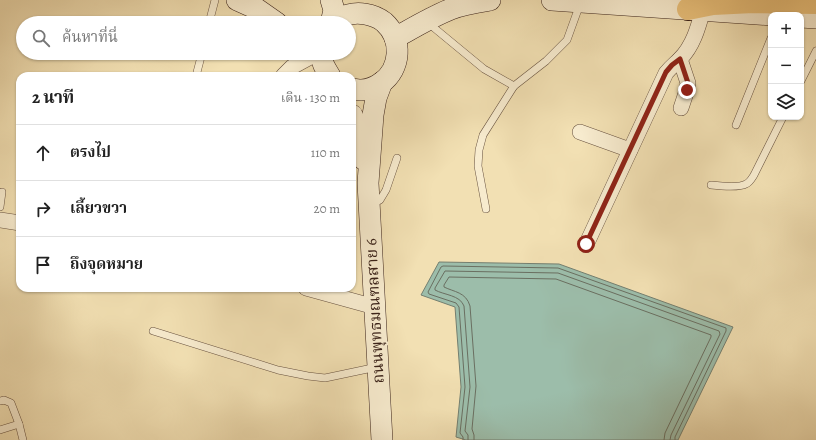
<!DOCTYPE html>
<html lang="th">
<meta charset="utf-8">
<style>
:root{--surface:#fff;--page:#f2f2f2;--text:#222;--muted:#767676;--line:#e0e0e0}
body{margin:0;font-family:Alegreya,"Noto Serif Thai",serif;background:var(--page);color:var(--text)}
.controls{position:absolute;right:12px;top:12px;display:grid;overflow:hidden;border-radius:8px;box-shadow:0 1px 3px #0004}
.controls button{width:36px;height:36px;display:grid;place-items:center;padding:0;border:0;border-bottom:1px solid var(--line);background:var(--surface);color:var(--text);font:20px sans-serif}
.stop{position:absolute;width:12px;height:12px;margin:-9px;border:3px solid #8f2418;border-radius:50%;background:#fff}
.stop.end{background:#8f2418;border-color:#fff;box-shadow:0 1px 4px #0008}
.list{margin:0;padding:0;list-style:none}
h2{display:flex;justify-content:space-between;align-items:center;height:52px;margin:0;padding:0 16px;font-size:17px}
h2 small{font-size:13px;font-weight:400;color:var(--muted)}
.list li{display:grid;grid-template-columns:26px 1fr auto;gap:12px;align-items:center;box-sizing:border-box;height:56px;padding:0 16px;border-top:1px solid var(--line)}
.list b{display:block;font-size:15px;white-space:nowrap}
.list em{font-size:13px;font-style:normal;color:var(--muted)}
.icon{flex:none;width:22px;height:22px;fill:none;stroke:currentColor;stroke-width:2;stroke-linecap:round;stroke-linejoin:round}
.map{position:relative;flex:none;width:816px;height:440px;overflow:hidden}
.search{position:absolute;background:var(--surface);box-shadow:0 1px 3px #0004;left:16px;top:16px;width:340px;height:44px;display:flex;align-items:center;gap:10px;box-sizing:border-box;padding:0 14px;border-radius:22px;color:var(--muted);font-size:15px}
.panel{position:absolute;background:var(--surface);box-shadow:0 1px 3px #0004;left:16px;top:72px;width:340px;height:220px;border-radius:12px}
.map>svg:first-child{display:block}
.water{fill:#9cbdaa;stroke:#747f70}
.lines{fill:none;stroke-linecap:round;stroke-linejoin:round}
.shore{stroke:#6a6f61;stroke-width:1}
.service-casing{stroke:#67513f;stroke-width:8}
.minor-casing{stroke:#67513f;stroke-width:16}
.secondary-casing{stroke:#392118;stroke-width:22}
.trunk-casing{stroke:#392118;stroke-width:24}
.service{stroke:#f7ebce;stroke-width:7}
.minor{stroke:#f7ebce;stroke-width:15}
.secondary{stroke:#f7ebce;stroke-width:21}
.trunk{stroke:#e9c07a;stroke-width:22}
.route{stroke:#8f2418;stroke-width:5}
.labels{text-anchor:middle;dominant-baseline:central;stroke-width:4;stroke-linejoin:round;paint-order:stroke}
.street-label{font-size:16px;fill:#392118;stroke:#f7ebce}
</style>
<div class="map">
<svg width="816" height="440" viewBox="0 0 816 440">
<rect width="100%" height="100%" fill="#f2e0b3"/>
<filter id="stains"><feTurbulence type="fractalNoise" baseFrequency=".005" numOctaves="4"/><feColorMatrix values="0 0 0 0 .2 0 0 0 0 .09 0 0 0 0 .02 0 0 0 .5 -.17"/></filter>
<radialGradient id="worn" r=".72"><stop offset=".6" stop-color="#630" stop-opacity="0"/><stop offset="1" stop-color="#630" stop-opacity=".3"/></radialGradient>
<polygon class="water" points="439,262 559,264 733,327 678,440 466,440 456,437 461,387 455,307 421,295"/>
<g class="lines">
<g class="shore">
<polyline points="463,440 463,437 460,433 465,387 459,307 456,303 429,294 428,292 441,267 443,266 558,268 726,328 726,331 675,437 675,440"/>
<path d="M468,440V435L465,431L470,387L464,306C460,295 444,295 435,290V288L445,271L558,273L719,331L720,334L671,435L670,440"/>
<path d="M474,440V435L472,429L476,386L470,306C466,292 454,292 444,287V285L449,277L556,279L711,335V337L665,433L664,440"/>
</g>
<g class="service-casing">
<g id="service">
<polyline points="427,22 484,69 514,86"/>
<polyline points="209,23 215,0"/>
<polyline points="196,76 202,53"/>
<polyline points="801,81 816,51"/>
<polyline points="736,125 771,38"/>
<path d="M711,185C720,186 739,188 746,184C750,182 752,178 754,175L783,117"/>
<polyline points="371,204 380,200 386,190 397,158"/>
<polyline points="0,207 2,192"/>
<polyline points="486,209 478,166 479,150 483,135 514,86 546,61 567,40 580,4"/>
<polyline points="153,331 278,370 308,376 325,378 377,367"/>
<polyline points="0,401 4,400 11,403 19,424 23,440"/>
<polyline points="0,430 19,424"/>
</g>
</g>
<g class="minor-casing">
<g id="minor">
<polyline points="680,59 688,83 687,90 681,108"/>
<polyline points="283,76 292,67 316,54"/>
<polyline points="580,132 630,150"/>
<polyline points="0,220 20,223"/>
<path d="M586,245L666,73C671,67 675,64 680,59C693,46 698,28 703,10"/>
<polyline points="306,288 375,307"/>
</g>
</g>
<g class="secondary-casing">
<g id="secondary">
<polyline points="237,0 257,9 277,23"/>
<polyline points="552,0 772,15"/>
<polyline points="801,17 816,18"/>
<polyline points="331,23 334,10 331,0"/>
<path d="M334,23C342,15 354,12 365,14C371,15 379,18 384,22C403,39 401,69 381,83C375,87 368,90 361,90C358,90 355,89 352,89"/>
<path d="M395,38C413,28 431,17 451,9C463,4 477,2 490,0"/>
<path d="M321,53C321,62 325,68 330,76"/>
<polyline points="352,115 356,125 363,159"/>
<polyline points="382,440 368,183 373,115 376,98 382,82"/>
</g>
</g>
<g class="trunk-casing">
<polyline id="trunk" points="688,9 713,4 753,2 816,3"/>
</g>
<use href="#service" class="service"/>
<use href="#minor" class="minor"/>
<use href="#secondary" class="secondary"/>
<use href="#trunk" class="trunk"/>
</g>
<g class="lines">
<polyline class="route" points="586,244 666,72 672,65 680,59 688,83 687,90"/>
</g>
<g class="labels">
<g class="street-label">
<text transform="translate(375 311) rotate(-93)">ถนนพุทธมณฑลสาย 6</text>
</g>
</g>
<rect width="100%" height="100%" filter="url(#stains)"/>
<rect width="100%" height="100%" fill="url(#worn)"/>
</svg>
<div class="controls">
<button>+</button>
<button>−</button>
<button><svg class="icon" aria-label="layers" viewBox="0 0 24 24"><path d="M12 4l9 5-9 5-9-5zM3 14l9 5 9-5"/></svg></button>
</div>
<div class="stop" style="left:586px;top:244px"></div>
<div class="stop end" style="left:687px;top:90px"></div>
<div class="search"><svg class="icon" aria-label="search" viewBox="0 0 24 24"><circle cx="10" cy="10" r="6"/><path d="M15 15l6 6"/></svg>ค้นหาที่นี่</div>
<section class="panel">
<h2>2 นาที<small>เดิน · 130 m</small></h2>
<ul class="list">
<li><svg class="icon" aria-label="ahead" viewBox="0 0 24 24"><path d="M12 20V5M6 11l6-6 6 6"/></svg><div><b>ตรงไป</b></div><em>110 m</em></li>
<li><svg class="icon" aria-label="right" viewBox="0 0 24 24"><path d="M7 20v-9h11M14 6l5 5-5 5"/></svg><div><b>เลี้ยวขวา</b></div><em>20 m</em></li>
<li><svg class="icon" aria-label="arrive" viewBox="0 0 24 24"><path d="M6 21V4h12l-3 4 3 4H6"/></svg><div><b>ถึงจุดหมาย</b></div></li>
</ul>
</section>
</div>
